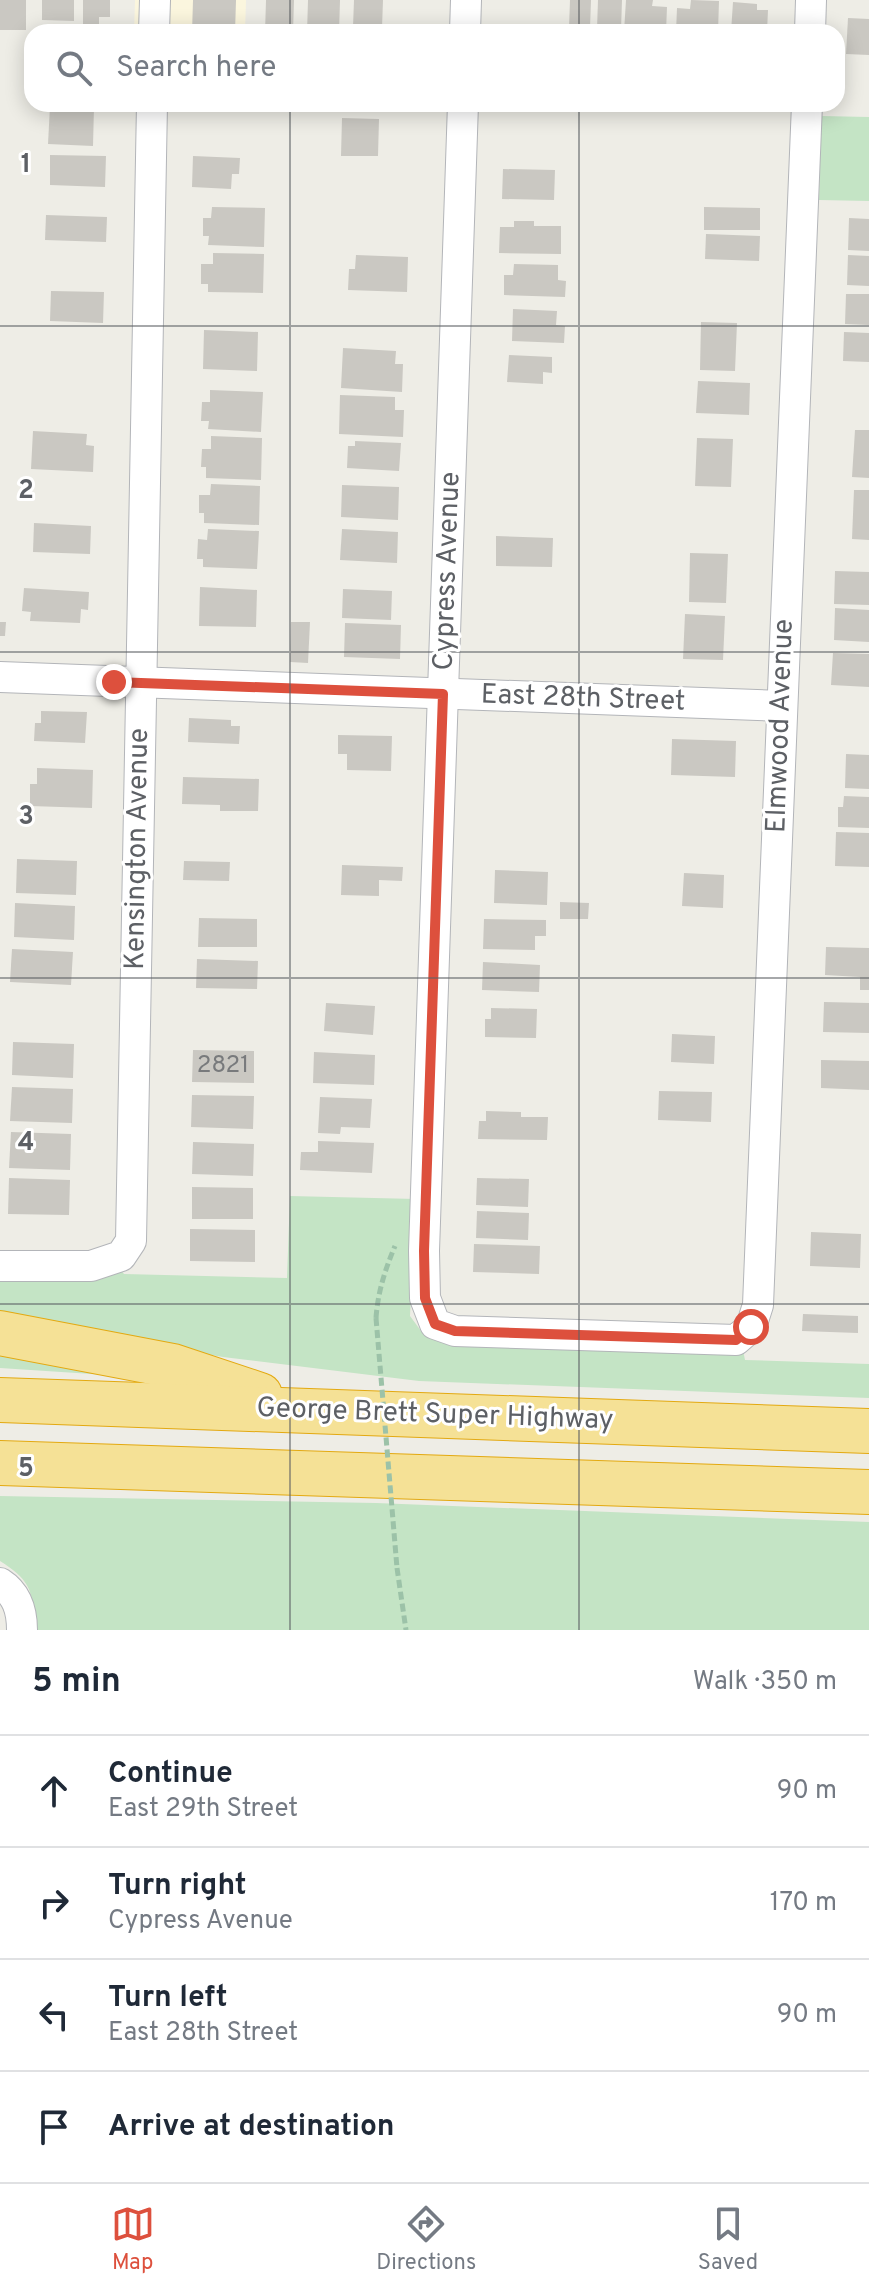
<!DOCTYPE html>
<meta charset="utf-8">
<style>
:root{--surface:#fff;--page:#f2f2f3;--text:#1f2937;--muted:#747a83;--line:#e0e1e3;--accent:#dd503d}
body{margin:0;font-family:Overpass,sans-serif;background:var(--page);color:var(--text)}
.stop{position:absolute;width:24px;height:24px;margin:-18px;border:6px solid #dd503d;border-radius:50%;background:#fff}
.stop.end{background:#dd503d;border-color:#fff;box-shadow:0 2px 8px #0008}
.list{margin:0;padding:0;list-style:none}
h2{display:flex;justify-content:space-between;align-items:center;height:104px;margin:0;padding:0 32px;font-size:34px}
h2 small{font-size:26px;font-weight:400;color:var(--muted)}
.list li{display:grid;grid-template-columns:52px 1fr auto;gap:24px;align-items:center;box-sizing:border-box;height:112px;padding:0 32px;border-top:2px solid var(--line)}
.list b{display:block;font-size:30px;white-space:nowrap}
.list p{margin:0;font-size:26px;white-space:nowrap;color:var(--muted)}
.list em{font-size:26px;font-style:normal;color:var(--muted)}
.icon{flex:none;width:44px;height:44px;fill:none;stroke:currentColor;stroke-width:2;stroke-linecap:round;stroke-linejoin:round}
.map{position:relative;flex:none;width:869px;height:1630px;overflow:hidden}
.search{position:absolute;background:var(--surface);box-shadow:0 4px 20px #0003;left:24px;right:24px;top:24px;height:88px;display:flex;align-items:center;gap:20px;box-sizing:border-box;padding:0 28px;border-radius:24px;color:var(--muted);font-size:30px}
.sheet{height:552px;background:var(--surface)}
nav{display:flex;justify-content:space-around;align-items:center;box-sizing:border-box;height:112px;border-top:2px solid var(--line);background:var(--surface);font-size:22px;color:var(--muted)}
nav a{display:grid;justify-items:center;gap:4px}
nav .on{color:var(--accent)}
.map>svg:first-child{display:block}
.commercial{fill:#fbf6de}
.green{fill:#c4e4c5}
.building{fill:#cac8c2}
.lines{fill:none;stroke-linecap:round;stroke-linejoin:round}
.minor-casing{stroke:#b3b5b9;stroke-width:32}
.motorway-casing{stroke:#e3a911;stroke-width:46}
.path{stroke:#9cc2a8;stroke-width:5;stroke-dasharray:8 4;stroke-linecap:butt}
.minor{stroke:#fff;stroke-width:30}
.motorway{stroke:#f5e196;stroke-width:44}
.path-bridge{stroke:#9cc2a8;stroke-width:5;stroke-dasharray:8 4;stroke-linecap:butt}
.route{stroke:#dd503d;stroke-width:10}
.grid{fill:none;stroke:#5d6065;stroke-width:2;stroke-opacity:0.55}
.labels{text-anchor:middle;dominant-baseline:central;stroke-width:6;stroke-linejoin:round;paint-order:stroke}
.number-label{font-size:24px;fill:#787a7c}
.street-label{font-size:28px;fill:#5d6065;stroke:#fff}
.grid-label{font-size:26px;text-anchor:middle;font-weight:bold;fill:#5d6065;stroke:#fff;stroke-width:6;stroke-linejoin:round;paint-order:stroke}
</style>
<div class="map">
<svg width="869" height="1630" viewBox="0 0 869 1630">
<rect width="100%" height="100%" fill="#eeede6"/>
<polygon class="commercial" points="135,0 246,0 245,32 134,32"/>
<g class="green">
<polygon points="821,116 869,117 869,201 819,200"/>
<polygon points="290,1196 416,1199 410,1316 424,1335 444,1342 743,1350 745,1360 869,1364 869,1398 419,1381 223,1357 0,1318 0,1278 119,1268 124,1274 287,1278"/>
<polygon points="0,1343 153,1378 0,1368"/>
<path d="M0,1496L376,1503L869,1522V1630H33C34,1593 32,1581 0,1561Z"/>
</g>
<g class="building">
<rect x="0" y="0" width="26" height="30"/>
<polygon points="42,0 74,0 74,21 42,20"/>
<polygon points="83,0 110,0 110,17 99,17 99,31 83,31"/>
<polygon points="193,0 236,0 235,32 192,32"/>
<polygon points="266,0 294,0 293,32 265,32"/>
<polygon points="308,0 340,0 339,32 307,32"/>
<polygon points="354,0 383,0 382,28 353,27"/>
<polygon points="570,0 591,0 590,28 569,28"/>
<polygon points="598,0 622,0 621,30 597,29"/>
<polygon points="626,0 653,0 652,6 667,7 666,32 624,32"/>
<polygon points="691,0 719,1 718,32 676,32 677,8 690,9"/>
<polygon points="733,2 757,4 757,10 768,10 767,32 731,32"/>
<polygon points="848,18 869,19 869,55 846,54"/>
<polygon points="50,106 94,107 93,146 48,144"/>
<polygon points="342,118 379,119 378,156 341,156"/>
<polygon points="50,155 106,156 105,187 50,185"/>
<polygon points="193,156 240,158 239,174 232,174 231,189 192,187"/>
<polygon points="503,169 555,170 554,200 502,199"/>
<polygon points="212,207 265,208 264,247 208,245 209,236 203,236 203,218 211,218"/>
<polygon points="704,207 760,208 760,230 704,230"/>
<polygon points="46,215 107,217 106,242 45,240"/>
<polygon points="849,218 869,219 869,251 848,250"/>
<polygon points="514,221 534,221 534,226 561,226 561,254 499,253 500,227 514,227"/>
<polygon points="706,234 760,236 759,261 705,259"/>
<polygon points="213,253 264,254 263,293 208,292 208,284 201,284 201,264 213,264"/>
<polygon points="356,255 408,257 407,292 348,290 349,269 355,269"/>
<polygon points="848,255 869,256 869,286 847,285"/>
<polygon points="514,264 558,265 558,280 566,281 565,297 504,295 504,275 513,275"/>
<polygon points="51,291 104,292 103,323 50,321"/>
<polygon points="846,294 869,294 869,325 845,324"/>
<polygon points="513,309 557,311 556,325 565,326 564,343 512,341"/>
<polygon points="701,322 737,323 735,371 700,370"/>
<polygon points="204,330 258,332 257,371 203,369"/>
<polygon points="844,332 869,333 869,362 843,361"/>
<polygon points="343,348 396,351 395,364 403,364 402,392 341,388"/>
<polygon points="509,355 552,357 552,373 543,372 543,384 507,382"/>
<polygon points="698,381 750,383 749,415 696,413"/>
<polygon points="210,390 263,392 261,432 208,429 209,421 201,421 202,402 210,402"/>
<polygon points="340,395 395,397 395,410 404,410 403,437 339,434"/>
<polygon points="855,430 869,430 869,478 852,477"/>
<polygon points="33,431 87,434 86,445 94,446 93,472 31,469"/>
<polygon points="211,436 262,438 261,480 206,478 206,467 201,467 202,449 211,449"/>
<polygon points="697,438 733,439 731,487 695,486"/>
<polygon points="355,441 401,443 399,471 347,468 348,446 355,446"/>
<polygon points="211,484 260,486 259,525 204,523 204,513 199,513 199,495 210,495"/>
<polygon points="342,485 399,487 398,520 341,517"/>
<polygon points="854,490 869,490 869,540 852,539"/>
<polygon points="34,523 91,526 90,554 33,552"/>
<polygon points="208,529 259,531 257,569 203,567 203,559 197,559 198,539 207,540"/>
<polygon points="342,529 398,532 397,563 340,560"/>
<polygon points="496,536 553,538 552,567 496,566"/>
<polygon points="690,553 728,554 726,603 689,602"/>
<polygon points="835,571 869,572 869,605 834,604"/>
<polygon points="200,587 257,590 256,627 199,626"/>
<polygon points="24,588 89,592 88,610 81,609 80,623 30,621 31,612 22,611"/>
<polygon points="343,589 392,591 391,620 342,618"/>
<polygon points="835,608 869,610 869,642 834,640"/>
<polygon points="685,614 725,616 723,660 683,659"/>
<polygon points="0,622 6,622 5,636 0,636"/>
<polygon points="291,622 310,622 308,663 290,662"/>
<polygon points="345,623 401,625 400,659 344,657"/>
<polygon points="833,653 869,654 869,687 831,685"/>
<polygon points="41,711 87,712 85,743 34,741 35,723 41,723"/>
<polygon points="189,718 231,720 231,726 240,726 239,744 188,742"/>
<polygon points="338,735 392,736 391,771 347,770 347,754 338,754"/>
<polygon points="672,739 736,741 735,777 671,775"/>
<polygon points="846,754 869,755 869,789 845,788"/>
<polygon points="37,768 93,770 92,808 30,806 30,784 37,784"/>
<polygon points="183,777 259,779 258,811 220,811 220,805 182,804"/>
<polygon points="844,796 869,797 869,828 838,827 838,807 843,807"/>
<polygon points="836,832 869,833 869,867 835,866"/>
<polygon points="17,859 77,861 76,895 16,893"/>
<polygon points="184,861 230,862 229,881 183,880"/>
<polygon points="342,865 403,867 402,881 379,880 379,896 341,895"/>
<polygon points="495,870 548,872 547,905 494,903"/>
<polygon points="684,873 724,875 723,908 682,906"/>
<polygon points="560,902 589,903 588,919 560,919"/>
<polygon points="15,903 75,906 74,940 14,937"/>
<polygon points="199,918 257,919 257,947 198,947"/>
<polygon points="484,919 546,920 546,936 535,936 535,950 483,949"/>
<polygon points="826,947 869,948 869,990 860,990 860,977 825,975"/>
<polygon points="12,949 73,952 71,985 10,982"/>
<polygon points="197,959 258,961 257,989 196,988"/>
<polygon points="483,962 540,965 539,992 482,990"/>
<polygon points="824,1002 869,1003 869,1033 823,1032"/>
<polygon points="326,1003 375,1006 373,1035 324,1031"/>
<polygon points="491,1008 537,1009 536,1038 485,1037 485,1019 491,1019"/>
<polygon points="672,1034 715,1036 714,1064 671,1062"/>
<polygon points="13,1042 74,1044 73,1078 12,1075"/>
<polygon points="193,1050 254,1051 254,1083 192,1082"/>
<polygon points="314,1052 375,1055 374,1085 313,1083"/>
<polygon points="821,1060 869,1061 869,1090 821,1088"/>
<polygon points="12,1087 73,1089 72,1123 10,1121"/>
<polygon points="659,1091 712,1092 711,1122 658,1120"/>
<polygon points="192,1095 254,1096 253,1129 191,1127"/>
<polygon points="320,1097 372,1099 370,1128 341,1127 340,1134 318,1133"/>
<polygon points="486,1111 521,1112 521,1117 548,1117 547,1140 478,1139 479,1121 486,1121"/>
<polygon points="11,1132 71,1134 70,1170 9,1168"/>
<polygon points="318,1141 374,1143 372,1173 300,1170 301,1152 318,1152"/>
<polygon points="193,1142 254,1144 253,1176 192,1174"/>
<polygon points="9,1178 70,1180 69,1215 8,1214"/>
<polygon points="477,1178 529,1179 528,1207 476,1205"/>
<polygon points="192,1187 253,1188 253,1219 192,1219"/>
<polygon points="477,1211 529,1213 528,1240 476,1238"/>
<polygon points="190,1229 255,1230 255,1262 190,1261"/>
<polygon points="811,1232 861,1234 860,1268 810,1266"/>
<polygon points="474,1244 540,1246 539,1274 473,1272"/>
<polygon points="803,1314 858,1316 858,1333 802,1331"/>
</g>
<g class="lines">
<g class="minor-casing">
<g id="minor">
<polyline points="154,32 155,0"/>
<polyline points="465,32 466,0"/>
<polyline points="810,32 811,0"/>
<polyline points="463,104 424,1251 425,1298 435,1324 455,1331 736,1340 751,1327 758,1305 807,104"/>
<polyline points="0,677 782,706"/>
<polyline points="0,1266 91,1266 121,1256 131,1241 152,104"/>
<path d="M0,1583C17,1594 22,1610 22,1630"/>
</g>
</g>
<g class="motorway-casing">
<g id="motorway">
<polyline points="0,1333 173,1366 260,1395"/>
<polyline points="0,1400 869,1431"/>
<polyline points="0,1463 869,1492"/>
</g>
</g>
<g class="path">
<path d="M376,1318C378,1291 385,1270 395,1246"/>
<polyline points="397,1568 406,1630"/>
</g>
<use href="#minor" class="minor"/>
<use href="#motorway" class="motorway"/>
<polyline class="path-bridge" points="376,1318 397,1568"/>
</g>
<g class="lines">
<polyline class="route" points="114,682 443,694 424,1251 425,1298 435,1324 455,1331 736,1340 751,1327"/>
</g>
<path class="grid" d="M290,0V32M579,0V32M290,104V1630M579,104V1630M0,326H869M0,652H869M0,978H869M0,1304H869"/>
<g class="labels">
<g class="number-label">
<text x="223" y="1066">2821</text>
</g>
<g class="street-label">
<text transform="translate(448 571) rotate(-88)">Cypress Avenue</text>
<text transform="translate(583 699) rotate(2)">East 28th Street</text>
<text transform="translate(781 726) rotate(-88)">Elmwood Avenue</text>
<text transform="translate(138 849) rotate(-89)">Kensington Avenue</text>
<text transform="translate(435 1415) rotate(2)">George Brett Super Highway</text>
</g>
</g>
<g class="grid-label">
<text x="26" y="172">1</text>
<text x="26" y="498">2</text>
<text x="26" y="824">3</text>
<text x="26" y="1150">4</text>
<text x="26" y="1476">5</text>
</g>
</svg>
<div class="stop" style="left:751px;top:1327px"></div>
<div class="stop end" style="left:114px;top:682px"></div>
<div class="search"><svg class="icon" aria-label="search" viewBox="0 0 24 24"><circle cx="10" cy="10" r="6"/><path d="M15 15l6 6"/></svg>Search here</div>
</div>
<section class="sheet">
<h2>5 min<small>Walk · 350 m</small></h2>
<ul class="list">
<li><svg class="icon" aria-label="ahead" viewBox="0 0 24 24"><path d="M12 20V5M6 11l6-6 6 6"/></svg><div><b>Continue</b><p>East 29th Street</p></div><em>90 m</em></li>
<li><svg class="icon" aria-label="right" viewBox="0 0 24 24"><path d="M7 20v-9h11M14 6l5 5-5 5"/></svg><div><b>Turn right</b><p>Cypress Avenue</p></div><em>170 m</em></li>
<li><svg class="icon" aria-label="left" viewBox="0 0 24 24"><path d="M17 20v-9H6M10 6l-5 5 5 5"/></svg><div><b>Turn left</b><p>East 28th Street</p></div><em>90 m</em></li>
<li><svg class="icon" aria-label="arrive" viewBox="0 0 24 24"><path d="M6 21V4h12l-3 4 3 4H6"/></svg><div><b>Arrive at destination</b></div></li>
</ul>
</section>
<nav>
<a class="on"><svg class="icon" aria-label="map" viewBox="0 0 24 24"><path d="M3 6l6-2 6 2 6-2v14l-6 2-6-2-6 2zM9 4v14M15 6v14"/></svg>Map</a>
<a><svg class="icon" aria-label="directions" viewBox="0 0 24 24"><path d="M12 3l9 9-9 9-9-9zM9 14v-3h6M13 9l2 2-2 2"/></svg>Directions</a>
<a><svg class="icon" aria-label="saved" viewBox="0 0 24 24"><path d="M7 4h10v16l-5-4-5 4z"/></svg>Saved</a>
</nav>
